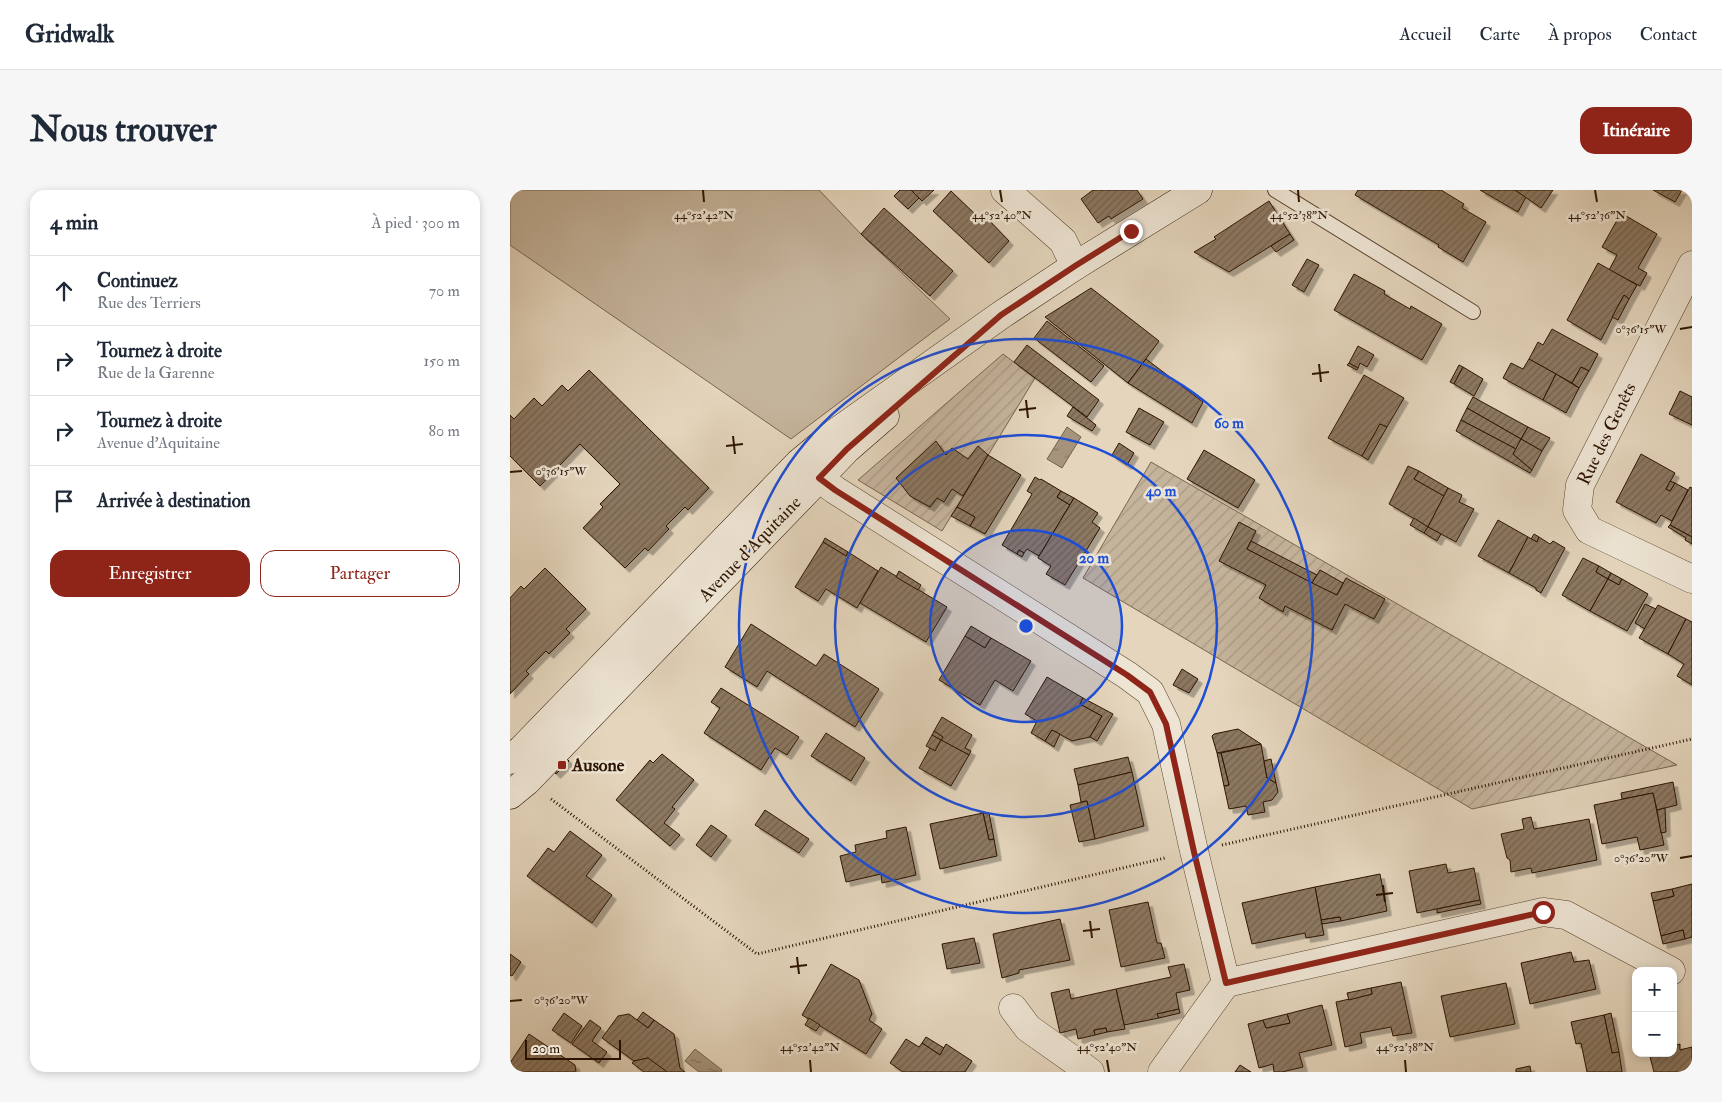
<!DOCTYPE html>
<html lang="fr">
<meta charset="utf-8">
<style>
:root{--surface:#fff;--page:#f6f6f7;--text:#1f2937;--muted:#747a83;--line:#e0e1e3;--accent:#8f2418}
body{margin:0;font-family:"IM FELL Double Pica",serif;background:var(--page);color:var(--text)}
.controls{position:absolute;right:15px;bottom:15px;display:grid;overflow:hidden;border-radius:10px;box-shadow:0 2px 8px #0003}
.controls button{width:45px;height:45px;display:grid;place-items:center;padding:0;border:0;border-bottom:1px solid var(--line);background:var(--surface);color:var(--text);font:25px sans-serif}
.scale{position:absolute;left:15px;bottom:12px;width:96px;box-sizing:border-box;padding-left:5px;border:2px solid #2c1400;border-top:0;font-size:14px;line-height:18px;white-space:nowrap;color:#2c1400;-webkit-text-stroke:4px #ede4d3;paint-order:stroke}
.stop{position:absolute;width:15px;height:15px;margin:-11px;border:4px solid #8f2418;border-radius:50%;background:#fff}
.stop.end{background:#8f2418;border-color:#fff;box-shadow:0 1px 5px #0008}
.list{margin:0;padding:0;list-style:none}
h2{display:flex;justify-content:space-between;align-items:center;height:65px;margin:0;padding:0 20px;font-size:21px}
h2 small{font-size:16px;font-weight:400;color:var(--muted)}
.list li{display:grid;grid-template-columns:32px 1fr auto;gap:15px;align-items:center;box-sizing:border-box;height:70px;padding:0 20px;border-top:1px solid var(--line)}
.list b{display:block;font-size:19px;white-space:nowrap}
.list p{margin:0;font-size:16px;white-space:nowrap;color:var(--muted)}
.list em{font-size:16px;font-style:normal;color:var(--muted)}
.actions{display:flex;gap:10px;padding:15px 20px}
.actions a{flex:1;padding:11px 0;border:1px solid var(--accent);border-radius:15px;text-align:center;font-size:18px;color:var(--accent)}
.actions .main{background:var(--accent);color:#fff}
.icon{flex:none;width:28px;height:28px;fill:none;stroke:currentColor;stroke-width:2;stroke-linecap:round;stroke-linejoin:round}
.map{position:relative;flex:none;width:1182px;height:882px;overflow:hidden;border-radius:15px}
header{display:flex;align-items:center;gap:30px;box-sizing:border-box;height:70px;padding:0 25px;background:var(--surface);border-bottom:1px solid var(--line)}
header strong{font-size:24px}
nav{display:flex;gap:28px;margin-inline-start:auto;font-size:18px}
.intro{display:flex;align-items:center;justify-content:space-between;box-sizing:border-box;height:120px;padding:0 30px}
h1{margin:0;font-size:35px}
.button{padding:12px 22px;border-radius:15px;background:var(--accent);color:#fff;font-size:18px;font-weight:700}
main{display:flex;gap:30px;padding:0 30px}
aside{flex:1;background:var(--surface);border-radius:15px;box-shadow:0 2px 8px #0003}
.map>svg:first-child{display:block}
.grass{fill:#c5b49c;stroke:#78644e}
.garden{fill:url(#garden-furrows);stroke:#78644e}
.water{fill:url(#water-ripples);stroke:#75604a}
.building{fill:url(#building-hatch);stroke:#2c1400;filter:url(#shadow)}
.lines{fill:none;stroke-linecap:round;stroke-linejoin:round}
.lane-casing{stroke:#5a442f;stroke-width:16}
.street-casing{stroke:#5a442f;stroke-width:29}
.secondary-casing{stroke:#2c1400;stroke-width:29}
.path{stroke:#2c1400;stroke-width:3;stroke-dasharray:1 2.5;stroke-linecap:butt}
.lane{stroke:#ede4d3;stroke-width:14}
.street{stroke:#ede4d3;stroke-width:28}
.secondary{stroke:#ede4d3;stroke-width:28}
.route{stroke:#8f2418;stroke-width:6}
.ticks{fill:none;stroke:#2c1400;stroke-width:2}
.ring{fill:none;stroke:#1d4ed8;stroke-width:2.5}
.poi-dot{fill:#8f2418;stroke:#ede4d3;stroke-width:2}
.labels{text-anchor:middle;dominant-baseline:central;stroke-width:5;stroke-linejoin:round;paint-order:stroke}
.street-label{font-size:18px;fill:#2c1400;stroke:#ede4d3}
.poi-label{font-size:18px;font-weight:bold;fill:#2c1400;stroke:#ede4d3;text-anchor:start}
.ticks-label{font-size:12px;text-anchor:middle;fill:#2c1400;stroke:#ede4d3;stroke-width:5;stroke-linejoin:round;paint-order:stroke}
.centre{fill:#1d4ed8;stroke:#ede4d3;stroke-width:2.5}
.ring-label{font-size:15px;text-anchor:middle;font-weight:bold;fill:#1d4ed8;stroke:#ede4d3;stroke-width:5;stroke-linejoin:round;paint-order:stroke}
</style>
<header>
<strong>Gridwalk</strong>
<nav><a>Accueil</a><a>Carte</a><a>À propos</a><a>Contact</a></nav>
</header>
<div class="intro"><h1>Nous trouver</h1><a class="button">Itinéraire</a></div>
<main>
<aside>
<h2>4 min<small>À pied · 300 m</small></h2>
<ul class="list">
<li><svg class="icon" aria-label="ahead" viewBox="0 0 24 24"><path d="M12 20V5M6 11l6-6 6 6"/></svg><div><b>Continuez</b><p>Rue des Terriers</p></div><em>70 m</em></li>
<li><svg class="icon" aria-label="right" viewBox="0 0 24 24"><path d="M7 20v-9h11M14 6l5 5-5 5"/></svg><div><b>Tournez à droite</b><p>Rue de la Garenne</p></div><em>150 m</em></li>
<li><svg class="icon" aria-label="right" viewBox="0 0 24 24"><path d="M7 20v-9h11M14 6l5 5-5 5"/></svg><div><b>Tournez à droite</b><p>Avenue d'Aquitaine</p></div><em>80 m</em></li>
<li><svg class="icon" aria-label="arrive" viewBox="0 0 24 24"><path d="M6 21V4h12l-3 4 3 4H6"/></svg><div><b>Arrivée à destination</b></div></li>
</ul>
<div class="actions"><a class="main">Enregistrer</a><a>Partager</a></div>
</aside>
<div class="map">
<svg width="1182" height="882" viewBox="0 0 1182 882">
<defs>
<pattern id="garden-furrows" width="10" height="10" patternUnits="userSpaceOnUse" patternTransform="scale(1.25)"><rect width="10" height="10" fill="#c5b49c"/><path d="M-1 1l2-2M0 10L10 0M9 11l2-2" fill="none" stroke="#a99a85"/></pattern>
<pattern id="water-ripples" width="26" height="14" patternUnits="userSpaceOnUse" patternTransform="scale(1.25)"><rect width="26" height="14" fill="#a5937c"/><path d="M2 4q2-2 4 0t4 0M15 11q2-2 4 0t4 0" fill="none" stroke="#877763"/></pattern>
<pattern id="building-hatch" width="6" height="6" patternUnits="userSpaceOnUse" patternTransform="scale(1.25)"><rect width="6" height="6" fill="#8c7862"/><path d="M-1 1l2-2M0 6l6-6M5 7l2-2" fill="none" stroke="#73614e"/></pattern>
<filter id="shadow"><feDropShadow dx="4.5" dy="4.5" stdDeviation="0" flood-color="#0004"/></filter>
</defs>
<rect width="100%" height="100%" fill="#e4d5bc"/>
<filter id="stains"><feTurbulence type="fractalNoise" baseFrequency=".004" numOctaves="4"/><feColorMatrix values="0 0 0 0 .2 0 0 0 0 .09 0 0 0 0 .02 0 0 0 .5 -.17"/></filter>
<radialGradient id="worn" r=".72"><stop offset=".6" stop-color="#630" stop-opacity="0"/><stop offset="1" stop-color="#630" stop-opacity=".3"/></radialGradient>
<polygon class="grass" points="0,0 309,0 351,44 440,129 281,249 0,55"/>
<g class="garden">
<polygon points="493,164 525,188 432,341 348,290"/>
<polygon points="641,272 1167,575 962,619 573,388"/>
</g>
<g class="water">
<polygon points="557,237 571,247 552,278 537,269"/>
<polygon points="185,859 212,880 211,882 189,882 175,871"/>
</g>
<g class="building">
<polygon points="390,0 401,0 409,8 398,19 384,6"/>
<polygon points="401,0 424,0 412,11"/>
<polygon points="583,0 627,0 633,9 601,29 599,26 588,33 571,9"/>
<polygon points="848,0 931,0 954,14 952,18 976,32 953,72 928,57 929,55 845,5"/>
<polygon points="970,0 1005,0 1016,7 1008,22"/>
<polygon points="1005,0 1043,0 1031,18"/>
<polygon points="1143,0 1172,0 1165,12"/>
<polygon points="441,1 468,27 472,23 499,51 479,73 423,21"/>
<polygon points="759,11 780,44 719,82 684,62 706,49 704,47"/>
<polygon points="374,18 443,81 420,106 351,44"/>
<polygon points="1111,23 1147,44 1128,78 1137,83 1130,96 1099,80 1107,65 1092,57"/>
<polygon points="780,44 784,50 766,62 761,56"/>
<polygon points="797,69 809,75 794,102 782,95"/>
<polygon points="1088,73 1127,95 1119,109 1114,105 1091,150 1057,130"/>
<polygon points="844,84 875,101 874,104 900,119 901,116 932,134 912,170 824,120"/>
<polygon points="581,98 649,151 618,193 535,127"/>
<polygon points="1114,105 1119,109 1108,130 1102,127"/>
<polygon points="537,131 594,176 581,192 524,148"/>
<polygon points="1042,139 1088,164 1079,181 1071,177 1062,193 1019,169 1028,152 1033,155"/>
<polygon points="517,155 589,210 577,227 504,172"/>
<polygon points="848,156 864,165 857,177 850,173 848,178 839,173"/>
<polygon points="636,169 693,212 682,233 618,193"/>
<polygon points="1019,169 1046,184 1033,210 993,188 1001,173 1013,179"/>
<polygon points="839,173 848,178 847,180 837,175"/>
<polygon points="949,175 953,177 944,194 940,192"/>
<polygon points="953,177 973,189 964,206 944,194"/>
<polygon points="1071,177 1079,181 1069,198 1062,193"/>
<polygon points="79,180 199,298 178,320 175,317 156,336 159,339 138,361 135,358 115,378 73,338 93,317 90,314 110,294 70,254 30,296 0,266 0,225 4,229 24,208 32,216 52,195 58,201"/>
<polygon points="1046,184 1069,198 1056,223 1033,210"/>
<polygon points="854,185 894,208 877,237 870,234 852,266 818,248"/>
<polygon points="1170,201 1182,207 1182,235 1159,224"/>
<polygon points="963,207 1018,237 1011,249 957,218"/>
<polygon points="563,217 586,235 582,241 557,226"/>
<polygon points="629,218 654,232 640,255 616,242"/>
<polygon points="957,218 1011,249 1006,259 951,230"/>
<polygon points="951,230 1006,259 1003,264 1022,280 1020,283 946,241"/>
<polygon points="870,234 877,237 858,270 852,266"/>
<polygon points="1018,237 1040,248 1032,261 1011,249"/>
<polygon points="1011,249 1032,261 1022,280 1003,264"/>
<polygon points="426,251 436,265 442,258 458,269 468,256 478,265 453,306 442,299 434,312 427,308 420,317 400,306 386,288"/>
<polygon points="609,253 624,263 617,275 602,265"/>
<polygon points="694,260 745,290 728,318 677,289"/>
<polygon points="1131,264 1165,283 1156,299 1160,301 1165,293 1178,300 1162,331 1151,325 1146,333 1106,312"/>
<polygon points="478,265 511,285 475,344 460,336 465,327 447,317"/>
<polygon points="898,276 909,281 904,289 934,306 918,337 879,314"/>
<polygon points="909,281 938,298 934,306 904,289"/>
<polygon points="525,287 530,290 531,289 551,301 547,307 560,315 529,366 517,359 514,363 509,360 507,364 492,355 522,304 517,301"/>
<polygon points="1160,291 1165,293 1160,301 1156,299"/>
<polygon points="1180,297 1182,298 1182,347 1160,335"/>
<polygon points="938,298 952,305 949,312 964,319 946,352 918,337"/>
<polygon points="551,301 564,308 560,315 547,307"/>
<polygon points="564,308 588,323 582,332 590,338 555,395 536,384 541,376 528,368"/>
<polygon points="447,317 465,327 460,336 441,326"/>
<polygon points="904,328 918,337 914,343 900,335"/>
<polygon points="988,330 1018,347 999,383 968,366"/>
<polygon points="729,332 746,341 737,359 827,405 836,388 875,409 864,429 835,414 822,440 775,416 773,422 749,408 756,395 709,371"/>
<polygon points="1160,335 1182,347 1182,354 1175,350 1176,348 1158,337"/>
<polygon points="918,337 931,344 927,351 914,343"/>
<polygon points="1024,344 1029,347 1027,352 1021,349"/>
<polygon points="1018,347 1027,352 1029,347 1040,354 1043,351 1055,358 1031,403 1026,400 1026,398 999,383"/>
<polygon points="315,348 338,362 336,366 313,352"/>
<polygon points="741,351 807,385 802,393 737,359"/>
<polygon points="313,352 336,366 338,362 368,381 347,418 316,399 308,411 285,397"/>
<polygon points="509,360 514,363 512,367 507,364"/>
<polygon points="1073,368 1089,376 1086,382 1098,389 1080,421 1052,405"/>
<polygon points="1089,376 1101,383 1098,389 1086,382"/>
<polygon points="371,377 437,417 416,452 350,413"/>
<polygon points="35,378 76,419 56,439 60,443 39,464 36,461 16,481 19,484 0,504 0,408 11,396 14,399"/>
<polygon points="810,380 833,393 827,405 802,393"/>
<polygon points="389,381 411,395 408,400 386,387"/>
<polygon points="1101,383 1112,389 1109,395 1098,389"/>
<polygon points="1098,389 1109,395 1112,389 1138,404 1117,441 1080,421"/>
<polygon points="1135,414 1146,419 1135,439 1125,433"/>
<polygon points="1148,415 1176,429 1158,464 1129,448"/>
<polygon points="1176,429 1182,432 1182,495 1167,486 1174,474 1158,464"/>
<polygon points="241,434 306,476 314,464 369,499 345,537 257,481 247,497 215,477"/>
<polygon points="461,436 481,448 475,458 455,446"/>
<polygon points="455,446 475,458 481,448 521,471 503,501 485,490 470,515 429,490"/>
<polygon points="672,479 688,489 679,503 663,495"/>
<polygon points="537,487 573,508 570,514 592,526 580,547 562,551 542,540 535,551 521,543 527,531 515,524"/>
<polygon points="211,498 289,547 277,565 265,558 251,580 194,543 210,518 201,512"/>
<polygon points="573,508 603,524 587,551 580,547 592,526 570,514"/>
<polygon points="432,527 462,545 455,558 461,561 459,565 431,550 433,547 424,541"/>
<polygon points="728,539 751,554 707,563 702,546 704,544"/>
<polygon points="542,540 550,544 544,557 535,551"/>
<polygon points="424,541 433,547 431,550 422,545"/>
<polygon points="316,543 355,568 341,591 301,566"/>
<polygon points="422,545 431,550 425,561 416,556"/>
<polygon points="431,550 459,565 441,596 409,578 420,558 425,561"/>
<polygon points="751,554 757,588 766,593 768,602 762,610 753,612 755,622 738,625 736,616 719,619 714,596 719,595 711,563"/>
<polygon points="707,563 711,563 719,595 714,596"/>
<polygon points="152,564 184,590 162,617 165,619 154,633 170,645 160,656 106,610 140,570 143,573"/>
<polygon points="54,566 59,571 46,584 41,579"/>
<polygon points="618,567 622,582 568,595 564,579"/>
<polygon points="761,569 766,593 757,588 754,571"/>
<polygon points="622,582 634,636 585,649 577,611 571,612 568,595"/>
<polygon points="1163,592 1167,615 1147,620 1143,603 1112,609 1111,603"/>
<polygon points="1143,603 1154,655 1130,660 1127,647 1092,654 1084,615"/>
<polygon points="577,611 585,649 569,652 560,615"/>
<polygon points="1155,618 1156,642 1151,643 1147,620"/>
<polygon points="255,620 299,649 289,663 245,635"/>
<polygon points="473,623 479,623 484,649 479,650"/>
<polygon points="473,623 479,650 484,649 487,666 430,679 420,634"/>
<polygon points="1021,627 1024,639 1079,629 1087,670 1022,683 1021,678 1001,682 1000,670 997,668 991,644 1014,639 1012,629"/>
<polygon points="201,635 217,646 201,667 186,655"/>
<polygon points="396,637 406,685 372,693 371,684 336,692 330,666 346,662 345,655 377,648 376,641"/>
<polygon points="60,641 92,665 76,686 102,705 82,733 17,686 38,658 44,662"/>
<polygon points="936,674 938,683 964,678 970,710 907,723 899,681"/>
<polygon points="870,684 877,721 831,731 830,727 811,730 805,697"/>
<polygon points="1182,694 1182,747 1175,749 1173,740 1151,746 1143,711 1164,706 1162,699"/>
<polygon points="805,697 814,745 796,748 795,743 742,754 732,713"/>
<polygon points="1162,699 1164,706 1143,711 1141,703"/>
<polygon points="970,710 971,714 927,723 927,719"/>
<polygon points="638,712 647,753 651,753 655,768 611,777 599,720"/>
<polygon points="830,727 831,731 812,734 811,730"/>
<polygon points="550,729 560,770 509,780 509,783 492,788 483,744"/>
<polygon points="1173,740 1175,749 1153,754 1151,746"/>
<polygon points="464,748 470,773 437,779 432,754"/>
<polygon points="1061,762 1064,772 1079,770 1086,799 1020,814 1011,773"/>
<polygon points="0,764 11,772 2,786 0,785"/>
<polygon points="321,774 349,790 362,824 359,830 372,839 356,864 292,825"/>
<polygon points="674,774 680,800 666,803 669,819 647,824 649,828 614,835 606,799 661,787 658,777"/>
<polygon points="891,792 902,843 883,846 881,837 850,843 852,853 835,857 826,812 862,804 861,798"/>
<polygon points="996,793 1005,834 940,847 931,806"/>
<polygon points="861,798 862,804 839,810 837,803"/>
<polygon points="559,799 561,809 606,799 615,839 597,842 596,838 584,840 585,845 568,849 566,839 550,843 541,803"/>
<polygon points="812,815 822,855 789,863 793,877 772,882 764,882 763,874 749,878 738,834 753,830 756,838 780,833 777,824"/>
<polygon points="669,819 670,823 649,828 647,824"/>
<polygon points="133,822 144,830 138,838 127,830"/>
<polygon points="54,823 72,836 61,853 42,840"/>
<polygon points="1101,823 1109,862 1102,863 1094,825"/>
<polygon points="119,824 138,838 144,830 164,844 170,878 175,882 156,882 138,868 124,871 92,848 108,826"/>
<polygon points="777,824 780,833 756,838 753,830"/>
<polygon points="1094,825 1102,863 1109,862 1112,882 1077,882 1071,853 1066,854 1061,832"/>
<polygon points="299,828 310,835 306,841 295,835"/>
<polygon points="80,830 91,838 82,851 97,862 89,873 62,854"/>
<polygon points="596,838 597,842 585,845 584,840"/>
<polygon points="19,844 65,875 66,882 0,882 0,873"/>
<polygon points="416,847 434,858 430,865 412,853"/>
<polygon points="396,849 409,857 412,853 430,865 436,854 462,871 455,882 393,882 380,873"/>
<polygon points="1170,854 1170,860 1182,857 1182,882 1144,882 1139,863 1163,863 1163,856"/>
<polygon points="138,868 156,881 156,882 134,882 122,873 124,871"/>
<polygon points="730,875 741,882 725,882"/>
<polygon points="1020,876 1021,882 1006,882 1006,879"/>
</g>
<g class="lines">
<g class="lane-casing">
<polyline id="lane" points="765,0 963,122"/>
</g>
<g class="street-casing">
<g id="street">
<polyline points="495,0 553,51 565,76"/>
<polyline points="1182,75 1070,295 1067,320 1079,340 1182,389"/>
<polyline points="309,288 325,300 617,485 640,502 656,534 684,661 716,793 652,882"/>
<polyline points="716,793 1033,722 1056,725 1161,781"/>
<polyline points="503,818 518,838 580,882"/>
</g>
</g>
<g class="secondary-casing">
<g id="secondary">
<polyline points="0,570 12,559 289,273 325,243 491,125 565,76 688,0"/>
<polyline points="0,605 17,591 337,259 375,226"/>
</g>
</g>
<g class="path">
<polyline points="41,609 247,764 655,668"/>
<polyline points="712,655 1182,549"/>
</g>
<use href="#lane" class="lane"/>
<use href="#street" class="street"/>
<use href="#secondary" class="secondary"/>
</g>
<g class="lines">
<polyline class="route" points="621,41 565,76 491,125 337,259 309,288 325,300 617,485 640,502 656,534 684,662 716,793 1033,722"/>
</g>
<path class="ticks" d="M193,0L194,12M490,0L492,12M788,0L789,12M1085,0L1087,12M1170,139L1182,137M809,174L811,192M802,184L819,182M516,210L518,228M509,220L526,218M223,246L225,264M216,256L233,254M0,282L12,281M1170,668L1182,666M873,695L875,712M866,705L883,703M580,731L582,748M573,741L590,739M287,767L289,784M280,777L297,775M0,811L12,810M300,870L301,882M597,870L599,882M895,870L896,882"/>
<circle cx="516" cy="436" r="96" fill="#1d4ed8" fill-opacity=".12"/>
<g class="ring">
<circle cx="516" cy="436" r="96"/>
<circle cx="516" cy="436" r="191"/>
<circle cx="516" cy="436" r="287"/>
</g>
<rect class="poi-dot" x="47" y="570" width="10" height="10" rx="2.5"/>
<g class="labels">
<g class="street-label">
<text transform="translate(1097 244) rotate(-64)">Rue des Genêts</text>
<text transform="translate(240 359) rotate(-46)">Avenue d'Aquitaine</text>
</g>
<g class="poi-label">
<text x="62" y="575">Ausone</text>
</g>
</g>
<g class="ticks-label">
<text x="194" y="29">44°52'42"N</text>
<text x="492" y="29">44°52'40"N</text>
<text x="789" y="29">44°52'38"N</text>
<text x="1087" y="29">44°52'36"N</text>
<text x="1131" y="143">0°36'15"W</text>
<text x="51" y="285">0°36'15"W</text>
<text x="1131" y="672">0°36'20"W</text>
<text x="51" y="814">0°36'20"W</text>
<text x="300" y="861">44°52'42"N</text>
<text x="597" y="861">44°52'40"N</text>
<text x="895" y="861">44°52'38"N</text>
</g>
<circle cx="516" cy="436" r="8" class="centre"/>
<g class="ring-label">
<text x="719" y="238">60 m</text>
<text x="651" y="306">40 m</text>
<text x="584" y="373">20 m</text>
</g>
<rect width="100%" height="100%" filter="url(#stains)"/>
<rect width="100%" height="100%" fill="url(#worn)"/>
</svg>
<div class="controls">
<button>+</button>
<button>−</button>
</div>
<div class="scale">20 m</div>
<div class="stop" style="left:1033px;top:722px"></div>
<div class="stop end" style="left:621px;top:41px"></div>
</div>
</main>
